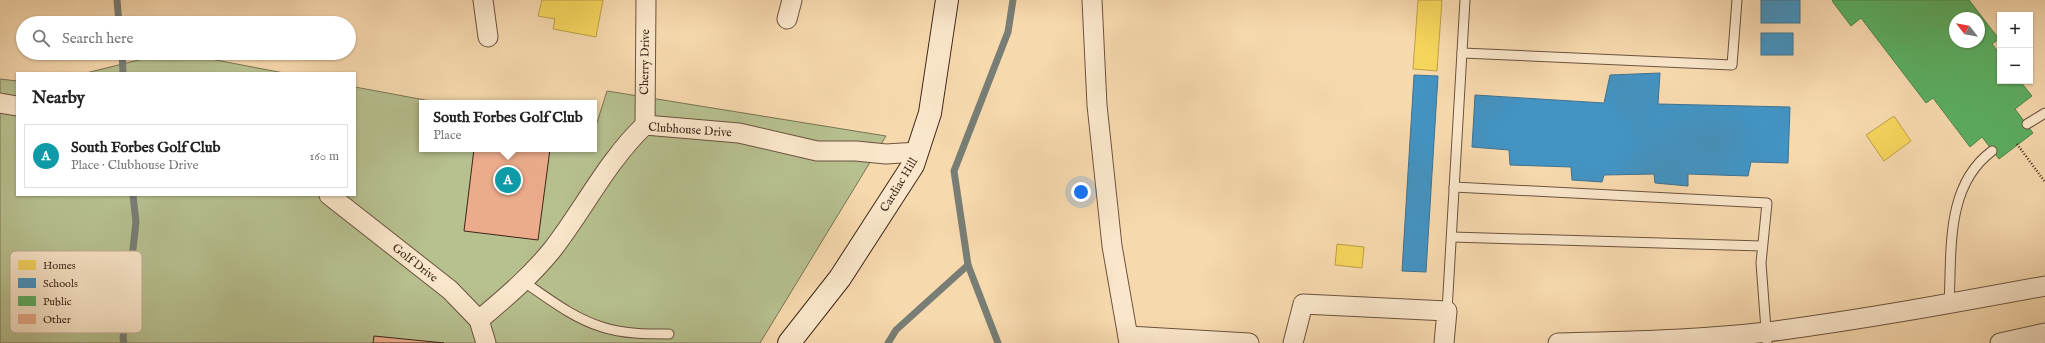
<!DOCTYPE html>
<meta charset="utf-8">
<style>
:root{--surface:#fff;--page:#f6f6f6;--text:#222;--muted:#767676;--line:#e0e0e0;--accent:#0b8043}
body{margin:0;font-family:"IM FELL English",serif;background:var(--page);color:var(--text)}
.controls{position:absolute;right:12px;top:12px;display:grid;overflow:hidden;border-radius:0px;box-shadow:0 1px 3px #0004}
.controls button{width:36px;height:36px;display:grid;place-items:center;padding:0;border:0;border-bottom:1px solid var(--line);background:var(--surface);color:var(--text);font:20px sans-serif}
.compass{position:absolute;left:1949px;top:12px;width:36px;height:36px;border-radius:50%;background:var(--surface);box-shadow:0 1px 3px #0004;rotate:301deg}
.you{position:absolute;left:1081px;top:192px;width:14px;height:14px;margin:-10px;border:3px solid #fff;border-radius:50%;background:#1a73e8;box-shadow:0 0 0 6px #1a73e833}
.badge{display:grid;place-items:center;width:26px;height:26px;border-radius:50%;background:var(--accent);color:#fff;font-size:13px;font-weight:700}
.pin{position:absolute;translate:-50% -50%;border:2px solid #fff;box-shadow:0 1px 4px #0006}
.popup{position:absolute;left:419px;top:100px;width:178px;height:52px;box-sizing:border-box;display:grid;place-content:center;border-radius:0px;background:var(--surface);filter:drop-shadow(0 1px 3px #0005);font-size:13px;white-space:nowrap;color:var(--muted)}
.popup b{font-size:15px;color:var(--text)}
.popup::after{content:'';position:absolute;left:50%;top:100%;margin-left:-8px;border:8px solid transparent;border-top-color:var(--surface)}
.list{margin:0;padding:0;list-style:none}
h2{display:flex;justify-content:space-between;align-items:center;height:52px;margin:0;padding:0 16px;font-size:17px}
h2 small{font-size:13px;font-weight:400;color:var(--muted)}
.list li{display:grid;grid-template-columns:26px 1fr auto;gap:12px;align-items:center;box-sizing:border-box;height:64px;margin:0 8px 8px;padding:0 8px;border:1px solid var(--line);border-radius:0px}
.list b{display:block;font-size:15px;white-space:nowrap}
.list p{margin:0;font-size:13px;white-space:nowrap;color:var(--muted)}
.list em{font-size:13px;font-style:normal;color:var(--muted)}
.icon{flex:none;width:22px;height:22px;fill:none;stroke:currentColor;stroke-width:2;stroke-linecap:round;stroke-linejoin:round}
.map{position:relative;flex:none;width:2045px;height:343px;overflow:hidden}
.search{position:absolute;background:var(--surface);box-shadow:0 1px 3px #0004;left:16px;top:16px;width:340px;height:44px;display:flex;align-items:center;gap:10px;box-sizing:border-box;padding:0 14px;border-radius:22px;color:var(--muted);font-size:15px}
.panel{position:absolute;background:var(--surface);box-shadow:0 1px 3px #0004;left:16px;top:72px;width:340px;height:124px;border-radius:0px}
.map>svg:first-child{display:block}
.green{fill:#b7c08f;stroke:#7a7354}
.homes{fill:#f6d55c;stroke:#bea048}
.schools{fill:#4393c3;stroke:#417290}
.public{fill:#5aae61;stroke:#51854b;fill-rule:evenodd}
.lines{fill:none;stroke-linecap:round;stroke-linejoin:round}
.stream{stroke:#787e75;stroke-width:7}
.building{fill:#ecac8c;stroke:#3d2619}
.lane-casing{stroke:#6c533e;stroke-width:11}
.street-casing{stroke:#6c533e;stroke-width:21}
.secondary-casing{stroke:#3d2619;stroke-width:24}
.path{stroke:#3d2619;stroke-width:2.5;stroke-dasharray:1 2;stroke-linecap:butt}
.lane{stroke:#fae6ca;stroke-width:9}
.street{stroke:#fae6ca;stroke-width:19}
.secondary{stroke:#fae6ca;stroke-width:22}
.labels{text-anchor:middle;dominant-baseline:central;stroke-width:4;stroke-linejoin:round;paint-order:stroke}
.street-label{font-size:12px;fill:#3d2619;stroke:#fae6ca}
.key{fill:#fae6ca;stroke:#c1ac95;stroke-width:1}
.key-label{font-size:11px;fill:#3d2619}
</style>
<div class="map">
<svg width="2045" height="343" viewBox="0 0 2045 343">
<rect width="100%" height="100%" fill="#f7d9ae"/>
<filter id="stains"><feTurbulence type="fractalNoise" baseFrequency=".005" numOctaves="4"/><feColorMatrix values="0 0 0 0 .2 0 0 0 0 .09 0 0 0 0 .02 0 0 0 .5 -.17"/></filter>
<radialGradient id="worn" r=".72"><stop offset=".6" stop-color="#630" stop-opacity="0"/><stop offset="1" stop-color="#630" stop-opacity=".3"/></radialGradient>
<g class="green">
<polygon points="167,53 179,53 284,73 86,73"/>
<polygon points="0,79 17,81 17,195 355,195 355,87 441,103 422,103 422,149 594,149 594,132 607,91 886,136 760,343 0,343"/>
</g>
<g class="homes">
<polygon points="542,0 603,0 596,37 553,29 555,19 538,16"/>
<polygon points="1418,0 1442,0 1437,71 1413,69"/>
<polygon points="1894,116 1911,141 1884,161 1866,135"/>
<polygon points="1337,244 1364,247 1362,268 1335,265"/>
</g>
<g class="schools">
<rect x="1761" y="0" width="39" height="23"/>
<rect x="1761" y="33" width="32" height="22"/>
<polygon points="1660,73 1658,104 1790,107 1788,163 1751,162 1748,176 1688,174 1688,186 1655,183 1654,174 1604,175 1602,182 1572,180 1571,167 1510,165 1509,150 1472,147 1475,95 1604,103 1610,75"/>
<polygon points="1414,75 1438,76 1426,272 1402,271"/>
</g>
<path class="public" d="M1833,0H1969L1999,39L1992,44L2000,54V81H2020L2032,96L2015,109L2033,133L1999,159L1982,137L1970,147L1933,98L1926,103L1861,18L1851,26L1832,1ZM1955,18H1979V42H1955Z"/>
<g class="lines">
<g class="stream">
<polyline points="117,0 119,23"/>
<polyline points="122,53 123,73"/>
<polyline points="124,343 123,338 136,222 133,195"/>
<polyline points="888,343 896,330 968,265"/>
<polyline points="998,343 968,265 954,171 1008,32 1013,0"/>
</g>
</g>
<g class="building">
<polygon points="474,149 550,149 538,240 464,231"/>
<polygon points="374,336 444,343 373,343"/>
</g>
<g class="lines">
<g class="lane-casing">
<g id="lane">
<polyline points="1462,53 1732,65 1737,0"/>
<polyline points="2027,124 2045,113"/>
<polyline points="1454,187 1767,203 1761,263 1767,343"/>
<polyline points="1452,237 1762,246"/>
<path d="M524,282C549,299 573,318 602,327C623,334 647,334 669,334"/>
<path d="M1949,304C1952,250 1945,186 1992,151"/>
<polyline points="1447,311 1465,0"/>
</g>
</g>
<g class="street-casing">
<g id="street">
<polyline points="483,0 488,37"/>
<polyline points="1092,0 1097,105 1112,246 1129,343"/>
<polyline points="787,19 792,0"/>
<polyline points="0,103 17,106"/>
<polyline points="645,125 646,0"/>
<polyline points="329,195 450,290 479,320 486,343"/>
<path d="M479,320C506,297 529,278 552,250C584,209 607,161 645,125L739,133L817,151H856L886,154L918,152"/>
<polyline points="1128,336 1249,343"/>
<polyline points="1293,343 1303,304 1447,311 1444,343"/>
<path d="M1558,343C1627,341 1698,340 1767,332C1860,320 1953,303 2045,286"/>
<polyline points="2000,343 2045,333"/>
</g>
</g>
<g class="secondary-casing">
<polyline id="secondary" points="789,343 840,278 913,165 930,113 947,0"/>
</g>
<polyline class="path" points="2017,144 2045,182"/>
<use href="#lane" class="lane"/>
<use href="#street" class="street"/>
<use href="#secondary" class="secondary"/>
</g>
<g class="labels">
<g class="street-label">
<text transform="translate(645 62) rotate(-89)">Cherry Drive</text>
<text transform="translate(690 130) rotate(4)">Clubhouse Drive</text>
<text transform="translate(899 185) rotate(-59)">Cardiac Hill</text>
<text transform="translate(415 263) rotate(38)">Golf Drive</text>
</g>
</g>
<rect x="10" y="251" width="132" height="82" rx="6" class="key"/>
<rect x="18" y="260" width="18" height="10" fill="#f6d55c"/>
<rect x="18" y="278" width="18" height="10" fill="#4393c3"/>
<rect x="18" y="296" width="18" height="10" fill="#5aae61"/>
<rect x="18" y="314" width="18" height="10" fill="#ecac8c"/>
<g class="key-label">
<text x="43" y="269">Homes</text>
<text x="43" y="287">Schools</text>
<text x="43" y="305">Public</text>
<text x="43" y="323">Other</text>
</g>
<rect width="100%" height="100%" filter="url(#stains)"/>
<rect width="100%" height="100%" fill="url(#worn)"/>
</svg>
<div class="controls">
<button>+</button>
<button>−</button>
</div>
<svg class="compass" viewBox="-18 -18 36 36"><path d="M0-13l5 13h-10z" fill="#e53935"/><path d="M0 13l5-13h-10z" fill="#767676"/></svg>
<div class="you"></div>
<div class="pin badge" style="left:508px;top:180px;background:#0f9aa8">A</div>
<div class="popup"><b>South Forbes Golf Club</b>Place</div>
<div class="search"><svg class="icon" aria-label="search" viewBox="0 0 24 24"><circle cx="10" cy="10" r="6"/><path d="M15 15l6 6"/></svg>Search here</div>
<section class="panel">
<h2>Nearby<small></small></h2>
<ul class="list">
<li><span class="badge" style="background:#0f9aa8">A</span><div><b>South Forbes Golf Club</b><p>Place · Clubhouse Drive</p></div><em>160 m</em></li>
</ul>
</section>
</div>
